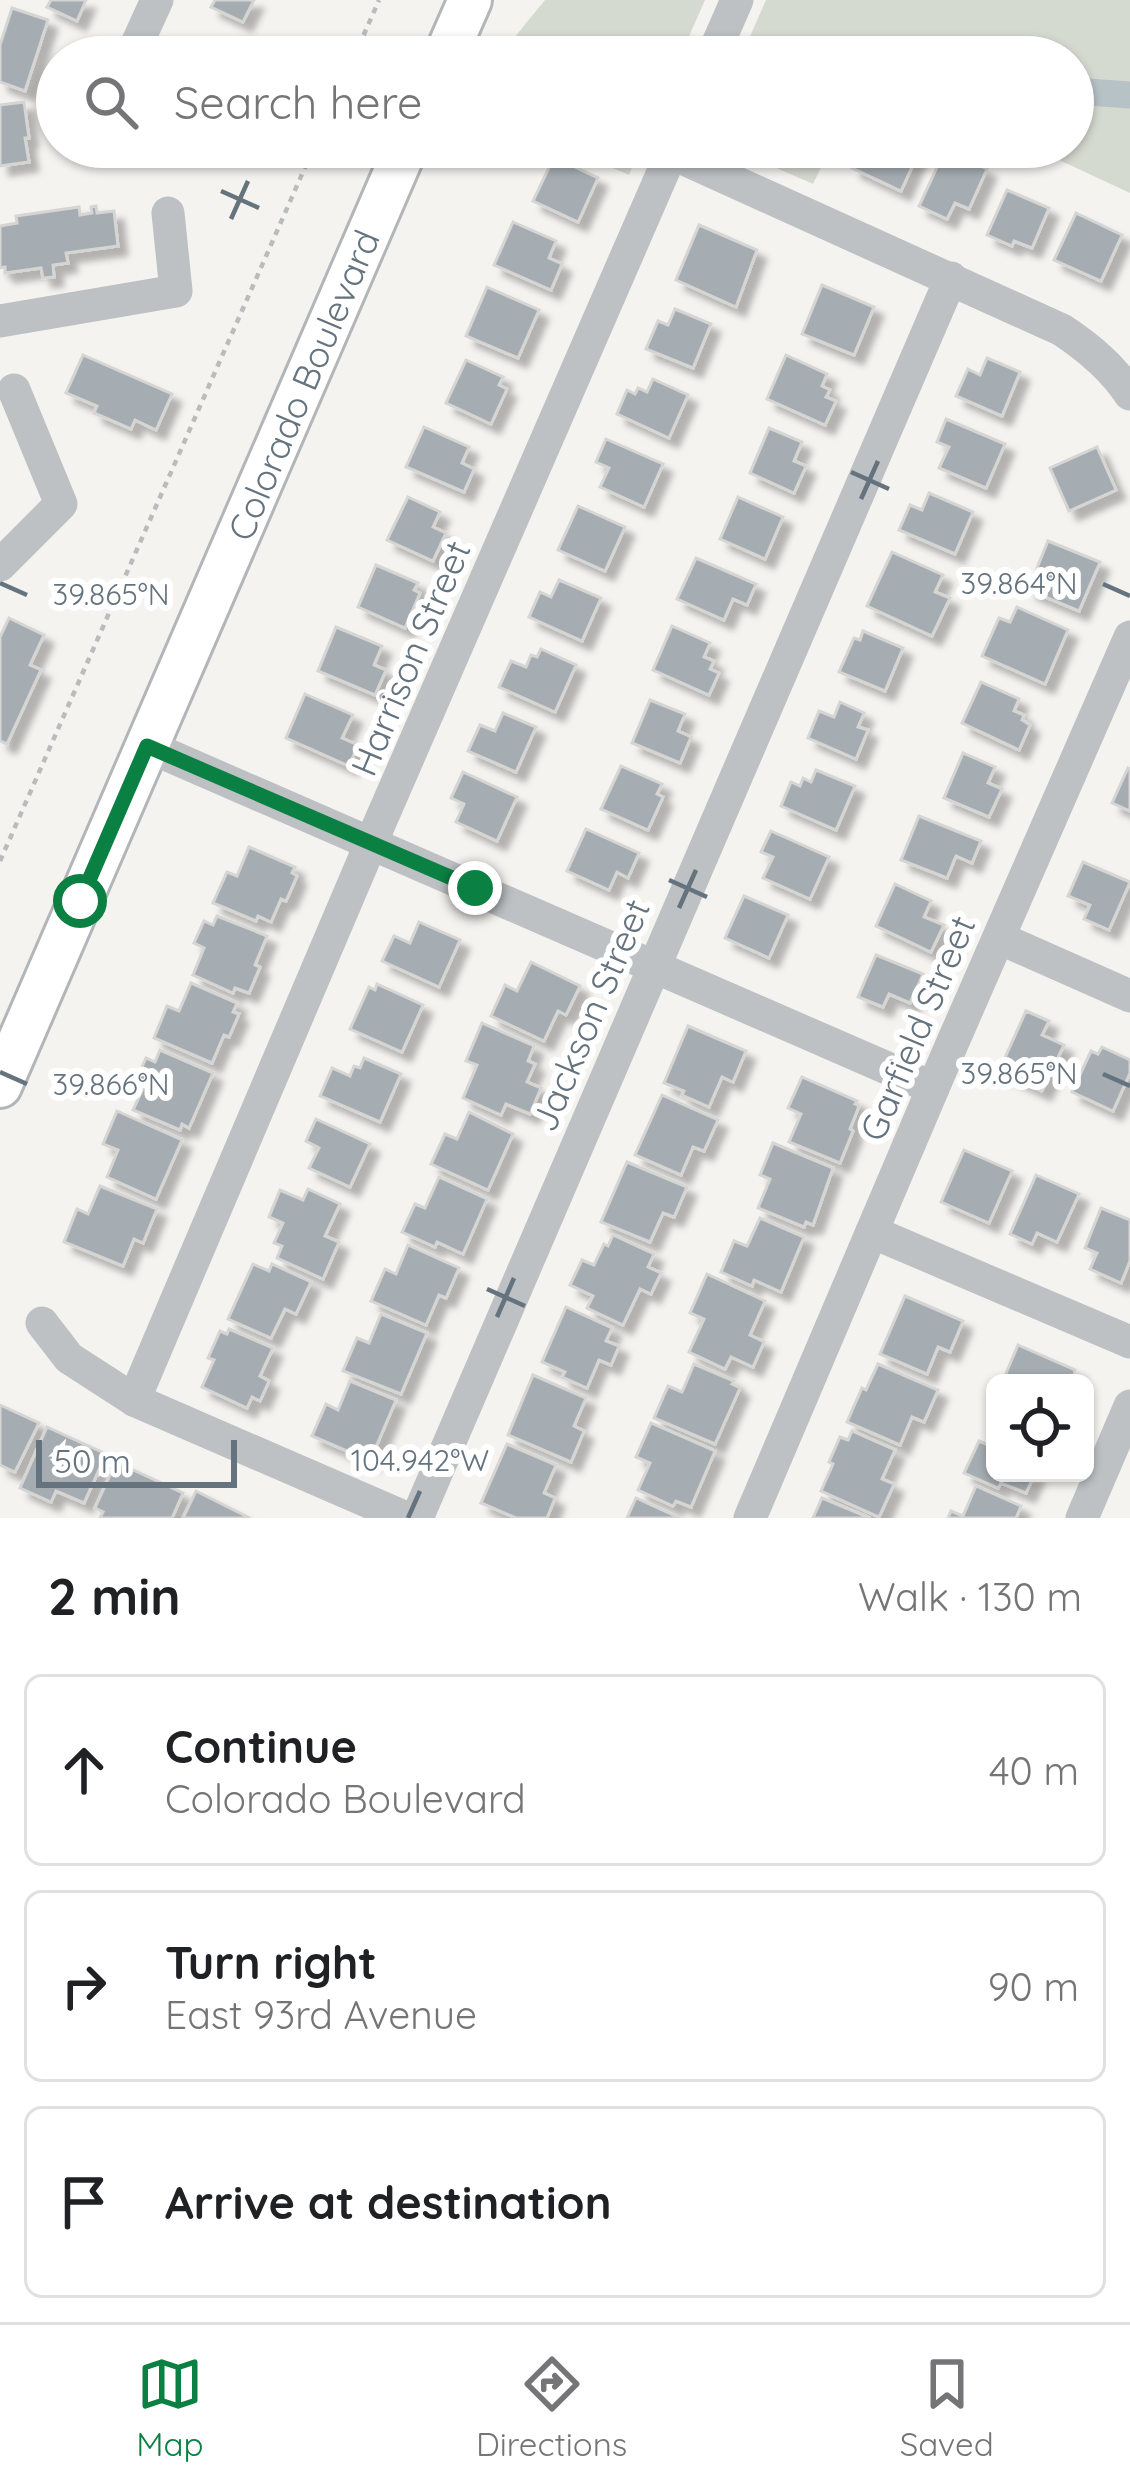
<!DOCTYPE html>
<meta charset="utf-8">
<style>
:root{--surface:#fff;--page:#f6f6f6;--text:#202124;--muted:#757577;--line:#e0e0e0;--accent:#0b8043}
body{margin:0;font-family:Quicksand,sans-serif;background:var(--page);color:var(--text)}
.controls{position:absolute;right:36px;bottom:36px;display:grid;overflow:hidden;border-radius:18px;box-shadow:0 3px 9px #0004}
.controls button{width:108px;height:108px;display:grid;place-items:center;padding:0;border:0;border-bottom:3px solid var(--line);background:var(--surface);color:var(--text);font:60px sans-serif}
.scale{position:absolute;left:36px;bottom:30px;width:201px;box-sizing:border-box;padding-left:12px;border:6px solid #65737e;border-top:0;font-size:33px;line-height:42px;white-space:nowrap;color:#65737e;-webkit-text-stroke:9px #fff;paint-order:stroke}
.stop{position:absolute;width:36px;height:36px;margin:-27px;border:9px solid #0b8043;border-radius:50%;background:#fff}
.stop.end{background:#0b8043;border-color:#fff;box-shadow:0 3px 12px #0008}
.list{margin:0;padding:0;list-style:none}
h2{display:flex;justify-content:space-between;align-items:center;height:156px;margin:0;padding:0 48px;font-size:51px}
h2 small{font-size:39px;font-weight:400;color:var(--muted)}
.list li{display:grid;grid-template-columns:78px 1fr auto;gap:36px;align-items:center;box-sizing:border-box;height:192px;margin:0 24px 24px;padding:0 24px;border:3px solid var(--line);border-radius:18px}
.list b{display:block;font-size:45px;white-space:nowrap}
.list p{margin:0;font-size:39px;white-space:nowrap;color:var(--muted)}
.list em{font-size:39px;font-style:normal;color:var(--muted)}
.icon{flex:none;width:66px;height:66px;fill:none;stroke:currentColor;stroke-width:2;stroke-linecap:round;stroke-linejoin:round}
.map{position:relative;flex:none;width:1130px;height:1518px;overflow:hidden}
.search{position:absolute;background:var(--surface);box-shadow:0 3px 9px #0004;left:36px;right:36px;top:36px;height:132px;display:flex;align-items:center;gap:30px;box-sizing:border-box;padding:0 42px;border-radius:66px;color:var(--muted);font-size:45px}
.sheet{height:804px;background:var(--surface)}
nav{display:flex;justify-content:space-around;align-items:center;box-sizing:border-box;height:168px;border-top:3px solid var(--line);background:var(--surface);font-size:33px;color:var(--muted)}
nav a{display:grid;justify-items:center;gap:6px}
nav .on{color:var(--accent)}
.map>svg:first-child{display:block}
.green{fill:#d5dad1}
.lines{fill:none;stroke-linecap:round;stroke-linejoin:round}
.canal{stroke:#b7c2c6;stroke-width:27}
.building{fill:#a6adb2;stroke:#d5d5d3;stroke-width:3;filter:url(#shadow)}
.major-casing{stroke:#b3b6b9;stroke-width:48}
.path{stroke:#b9bbbd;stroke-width:4.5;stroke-dasharray:6 6;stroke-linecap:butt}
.minor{stroke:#bdc1c4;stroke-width:33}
.major{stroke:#fff;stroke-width:42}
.route{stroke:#0b8043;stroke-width:15}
.ticks{fill:none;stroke:#65737e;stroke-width:4.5}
.labels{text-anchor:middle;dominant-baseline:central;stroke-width:12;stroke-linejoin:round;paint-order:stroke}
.street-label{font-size:36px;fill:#65737e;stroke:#fff}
.ticks-label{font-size:30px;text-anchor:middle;fill:#65737e;stroke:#fff;stroke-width:12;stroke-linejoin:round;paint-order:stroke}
</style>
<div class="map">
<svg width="1130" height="1518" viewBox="0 0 1130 1518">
<defs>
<filter id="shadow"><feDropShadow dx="9" dy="9" stdDeviation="3" flood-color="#0004"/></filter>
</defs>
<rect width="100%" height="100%" fill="#f4f3f0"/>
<g class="green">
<polygon points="545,0 705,0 680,57 502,57 509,44"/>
<polygon points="766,0 1130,0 1130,193 1031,147 1073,147 1073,57 741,57"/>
<polygon points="564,147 641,147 629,175"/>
<polygon points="728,147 831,147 813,184"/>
</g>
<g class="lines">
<polyline class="canal" points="1073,91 1130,95"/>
</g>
<g class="building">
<polygon points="51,0 86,0 77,21 47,7"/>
<polygon points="215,0 254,0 243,22 211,7"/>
<polygon points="12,8 48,20 25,91 0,82 0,45"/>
<polygon points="24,102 29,138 25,138 29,162 0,166 0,105"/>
<polygon points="862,147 921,147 901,191 852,168"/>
<polygon points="945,150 987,169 969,209 955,203 947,219 919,206"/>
<polygon points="554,157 598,178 578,222 533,201"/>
<polygon points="1007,190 1049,208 1032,248 1014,241 1012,246 987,235"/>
<polygon points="96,206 97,213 114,211 118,246 66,253 68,263 53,265 54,277 43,278 41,268 5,273 5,267 0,268 0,226 17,223 16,216 79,207 80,215 92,213 91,207"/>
<polygon points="1076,213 1122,235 1101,281 1054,260"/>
<polygon points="513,222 556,241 549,258 562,264 551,290 494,265"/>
<polygon points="699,225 757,250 736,307 676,280"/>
<polygon points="822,285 874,307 854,355 802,334"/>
<polygon points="487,287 539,310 518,358 466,336"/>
<polygon points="675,309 711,324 693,368 646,349 658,321 668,325"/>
<polygon points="83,355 172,394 156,430 135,420 131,429 94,413 97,406 66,393"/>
<polygon points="786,355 827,374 822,386 830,390 826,397 836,401 825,425 767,399"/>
<polygon points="987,358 1020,372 1002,416 956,396 968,369 980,375"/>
<polygon points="466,360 503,377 499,385 507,389 491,424 446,403"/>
<polygon points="653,379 688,395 669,438 617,414 627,390 635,394 638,388 647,392"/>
<polygon points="946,419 1005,444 986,488 939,468 949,447 937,442"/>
<polygon points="424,427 469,447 462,463 474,469 464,492 406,467"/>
<polygon points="769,428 802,442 794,461 806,466 794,493 750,473"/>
<polygon points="606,439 663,464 644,507 600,487 609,468 596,462"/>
<polygon points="1097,447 1116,490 1069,511 1050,468"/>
<polygon points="929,493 973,512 955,554 899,530 910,505 922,510"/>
<polygon points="408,497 440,512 433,527 446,533 433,561 387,540"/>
<polygon points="738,497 783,517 765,559 720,539"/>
<polygon points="578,506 625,527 605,571 558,550"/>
<polygon points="1048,541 1100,562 1079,611 1028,590"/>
<polygon points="892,552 943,575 935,592 950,598 932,636 867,606"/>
<polygon points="696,558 756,584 747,605 733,599 724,620 677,599"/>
<polygon points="376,565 418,583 414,590 420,593 405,628 358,607"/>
<polygon points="559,580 601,598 582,641 529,617 540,592 551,597"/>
<polygon points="1017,607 1068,630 1045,684 982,656 999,618 1010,622"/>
<polygon points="9,618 44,635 30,665 41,670 7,744 0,741 0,637"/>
<polygon points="672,626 710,643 704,657 714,661 710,669 719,673 709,695 653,670"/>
<polygon points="336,627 382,646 374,665 386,670 375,695 318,671"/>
<polygon points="863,631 903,648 885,691 839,672 854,638 860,640"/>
<polygon points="541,649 576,665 555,712 499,687 511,661 526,667 531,655 537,657"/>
<polygon points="981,682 1019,699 1014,711 1024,715 1022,720 1030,725 1019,750 962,723"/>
<polygon points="305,694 353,715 342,738 358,745 349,766 286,738"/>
<polygon points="650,700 685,714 678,731 691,737 680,763 632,743"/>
<polygon points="840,702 864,713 858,727 868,730 856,759 808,738 819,711 834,717"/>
<polygon points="503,713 536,727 516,772 468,751 480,725 495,731"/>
<polygon points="963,753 995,767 988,783 1002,789 989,817 944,798"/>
<polygon points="621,766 662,784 657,794 663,797 648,830 601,809"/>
<polygon points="1128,768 1130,769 1130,811 1112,803"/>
<polygon points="816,770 855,786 836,830 781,806 791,782 800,786 803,778 811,782"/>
<polygon points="463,772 517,797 497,841 456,822 464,804 451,798"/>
<polygon points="919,816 981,841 972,863 956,856 947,878 901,860"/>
<polygon points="586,829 639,853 628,878 617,872 609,890 567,871"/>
<polygon points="771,831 829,857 810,899 763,878 773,857 761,852"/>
<polygon points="249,847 295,867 292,873 297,876 286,901 281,899 271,922 258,916 256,921 213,903 227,872 237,876"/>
<polygon points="1083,862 1130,882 1109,930 1084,919 1090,905 1068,896"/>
<polygon points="895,884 931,901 924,917 944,925 931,952 876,926"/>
<polygon points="744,896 788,915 769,958 725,938"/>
<polygon points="217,916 267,936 255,965 260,967 249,993 235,988 233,993 193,975 204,948 194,943 204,921 213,925"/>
<polygon points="419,922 460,940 439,987 382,961 394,936 410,943"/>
<polygon points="876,955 923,974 910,1003 889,994 883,1007 858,997"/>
<polygon points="531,962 580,986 566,1015 558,1011 544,1041 491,1016 505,985 517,991"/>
<polygon points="191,983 237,1003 233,1012 239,1014 229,1037 224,1035 212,1063 154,1038 167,1006 179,1011"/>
<polygon points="377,984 423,1005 402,1052 350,1029 369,987 375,990"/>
<polygon points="1026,1011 1049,1021 1042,1035 1064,1045 1042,1091 999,1071"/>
<polygon points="482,1023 534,1046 528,1061 535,1064 527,1082 541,1088 530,1114 506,1104 501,1115 463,1098 477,1065 466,1061"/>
<polygon points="688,1026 746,1051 733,1082 722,1077 709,1107 682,1095 684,1091 664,1083"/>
<polygon points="1102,1047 1130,1060 1130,1073 1113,1111 1072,1092 1091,1051 1098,1054"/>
<polygon points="160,1050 213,1073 189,1128 182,1124 180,1130 133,1110 146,1082 137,1078 146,1058 155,1062"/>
<polygon points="364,1058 401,1074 380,1122 320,1096 332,1068 350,1076 354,1066 360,1068"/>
<polygon points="802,1077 857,1101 855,1104 859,1106 850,1129 853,1131 840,1163 789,1142 801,1114 788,1108"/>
<polygon points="662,1095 718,1120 704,1151 693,1147 681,1175 635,1155"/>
<polygon points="117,1111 182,1140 156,1199 107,1177 118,1150 103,1144"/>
<polygon points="469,1112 513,1134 488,1190 431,1164 445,1134 457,1139"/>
<polygon points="316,1119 370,1144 350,1187 309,1168 319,1148 306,1141"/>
<polygon points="773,1143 833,1168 813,1225 806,1222 804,1227 758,1208 770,1179 760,1175"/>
<polygon points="964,1150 1012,1171 989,1223 941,1202"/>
<polygon points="627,1162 687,1187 674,1217 663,1213 650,1242 601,1222"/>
<polygon points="1036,1175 1079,1194 1057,1242 1037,1233 1032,1244 1010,1234"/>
<polygon points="439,1177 487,1199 463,1254 437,1242 435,1247 402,1232 415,1204 425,1208"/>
<polygon points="100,1186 157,1209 143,1243 134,1239 123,1266 64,1242 77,1209 88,1214"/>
<polygon points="308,1189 340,1204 325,1236 339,1242 323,1279 277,1258 282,1246 274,1243 283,1223 269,1217 280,1190 303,1200"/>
<polygon points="1101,1208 1130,1220 1130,1261 1121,1283 1090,1269 1097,1253 1085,1248"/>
<polygon points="760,1218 804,1237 781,1292 754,1280 752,1286 721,1272 734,1241 747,1246"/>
<polygon points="613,1235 654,1254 648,1267 661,1273 651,1294 640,1289 623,1325 587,1308 593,1296 570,1285 582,1260 594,1265 604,1244 608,1246"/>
<polygon points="408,1245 459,1268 446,1298 439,1295 426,1325 371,1301 385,1269 396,1274"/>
<polygon points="253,1264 269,1271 272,1264 311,1282 296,1314 285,1309 271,1338 228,1319"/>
<polygon points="707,1274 765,1301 750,1335 764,1342 753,1367 731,1357 725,1369 689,1352 704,1319 690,1313"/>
<polygon points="905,1296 963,1321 950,1352 938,1347 927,1374 880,1354"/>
<polygon points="566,1307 612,1328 606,1341 619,1346 611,1365 599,1360 587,1388 562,1377 565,1372 542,1362"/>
<polygon points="381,1314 427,1333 401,1394 343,1371 357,1338 369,1343"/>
<polygon points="229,1329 273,1348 260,1376 269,1381 260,1401 252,1397 247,1408 202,1387 214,1360 208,1358 220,1331 227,1334"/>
<polygon points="1018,1345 1075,1370 1073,1383 1014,1383 1004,1378"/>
<polygon points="694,1364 734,1381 732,1384 740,1388 715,1444 654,1418 668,1386 682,1392"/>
<polygon points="878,1364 938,1390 924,1422 912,1417 900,1445 847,1422 862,1388 866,1390"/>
<polygon points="533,1375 586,1398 574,1426 584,1431 571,1462 508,1435"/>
<polygon points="350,1381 396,1400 370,1461 312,1436 326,1404 338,1410"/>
<polygon points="0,1405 39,1423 15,1472 0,1465"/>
<polygon points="651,1423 715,1451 691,1507 676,1501 673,1506 638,1490 650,1463 636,1457"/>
<polygon points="47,1427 106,1454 84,1503 56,1491 51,1502 20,1488"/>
<polygon points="852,1431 895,1450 882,1479 894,1484 879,1517 821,1491 833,1464 829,1462 840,1437 848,1440"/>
<polygon points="979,1441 993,1447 995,1442 995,1473 1035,1473 1026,1493 1001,1483 998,1488 964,1473"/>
<polygon points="507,1444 556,1465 544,1493 555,1498 547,1518 516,1518 481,1503"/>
<polygon points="116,1462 183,1493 172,1518 100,1518 103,1512 95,1508"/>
<polygon points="976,1486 1021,1506 1016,1518 948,1518 951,1511 963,1516"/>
<polygon points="196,1491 250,1518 183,1518"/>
<polygon points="636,1498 680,1518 627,1518"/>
<polygon points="822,1498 870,1518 813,1518"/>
</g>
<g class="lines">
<g class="major-casing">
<g id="major">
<polyline points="445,57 470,0"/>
<polyline points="0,1086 406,147"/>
</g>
</g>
<g class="path">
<polyline points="354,57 379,0"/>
<polyline points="0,861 314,147"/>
</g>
<g class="minor">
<polyline points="131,57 157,0"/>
<polyline points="712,57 737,0"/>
<path d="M671,153L1062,330C1089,348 1112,367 1130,394"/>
<polyline points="0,321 176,291 168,213"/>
<polyline points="0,565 61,504 14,390"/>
<polyline points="147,746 933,1088"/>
<polyline points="999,938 1130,996"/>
<polyline points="872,1232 1130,1342"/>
<polyline points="42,1323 69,1358 134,1400 406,1518"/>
<polyline points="134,1400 371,843 674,147"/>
<polyline points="417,1518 951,278"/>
<polyline points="750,1518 945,1060 1130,637"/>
<polyline points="1082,1518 1130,1406"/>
</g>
<use href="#major" class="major"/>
</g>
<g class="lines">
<polyline class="route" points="80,901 147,746 475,888"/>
</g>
<path class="ticks" d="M221,191L259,208M231,219L248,181M851,472L889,489M861,499L878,461M0,583L27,595M1103,584L1130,596M669,880L707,897M679,908L696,870M0,1072L27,1084M1103,1074L1130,1086M487,1289L525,1306M497,1317L514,1278M408,1518L420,1491"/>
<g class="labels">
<g class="street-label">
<text transform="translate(303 385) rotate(-67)">Colorado Boulevard</text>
<text transform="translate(410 658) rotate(-67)">Harrison Street</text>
<text transform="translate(590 1015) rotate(-67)">Jackson Street</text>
<text transform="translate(917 1028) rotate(-67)">Garfield Street</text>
</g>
</g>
<g class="ticks-label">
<text x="1019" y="594">39.864°N</text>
<text x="111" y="605">39.865°N</text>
<text x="1019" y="1084">39.865°N</text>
<text x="111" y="1095">39.866°N</text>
<text x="420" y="1471">104.942°W</text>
</g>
</svg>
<div class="controls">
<button><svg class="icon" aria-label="locate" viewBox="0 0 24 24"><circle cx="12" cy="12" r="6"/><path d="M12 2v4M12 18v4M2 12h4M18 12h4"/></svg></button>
</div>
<div class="scale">50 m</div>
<div class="stop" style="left:80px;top:901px"></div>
<div class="stop end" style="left:475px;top:888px"></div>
<div class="search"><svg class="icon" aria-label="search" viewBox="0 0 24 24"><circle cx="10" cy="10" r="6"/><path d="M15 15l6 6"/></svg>Search here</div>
</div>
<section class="sheet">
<h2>2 min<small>Walk · 130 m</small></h2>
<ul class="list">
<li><svg class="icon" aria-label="ahead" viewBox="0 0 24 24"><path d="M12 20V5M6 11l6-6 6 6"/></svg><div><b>Continue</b><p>Colorado Boulevard</p></div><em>40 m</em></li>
<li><svg class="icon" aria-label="right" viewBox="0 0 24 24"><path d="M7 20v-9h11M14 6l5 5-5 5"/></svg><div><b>Turn right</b><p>East 93rd Avenue</p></div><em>90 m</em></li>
<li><svg class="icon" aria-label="arrive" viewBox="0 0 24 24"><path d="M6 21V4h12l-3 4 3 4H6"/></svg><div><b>Arrive at destination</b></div></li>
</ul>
</section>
<nav>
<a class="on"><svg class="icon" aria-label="map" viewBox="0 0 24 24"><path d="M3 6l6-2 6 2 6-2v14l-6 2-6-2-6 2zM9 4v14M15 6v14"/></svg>Map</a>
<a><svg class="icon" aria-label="directions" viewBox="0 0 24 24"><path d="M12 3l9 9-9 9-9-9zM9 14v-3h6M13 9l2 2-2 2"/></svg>Directions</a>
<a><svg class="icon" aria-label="saved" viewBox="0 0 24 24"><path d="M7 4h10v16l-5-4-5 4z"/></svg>Saved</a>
</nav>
